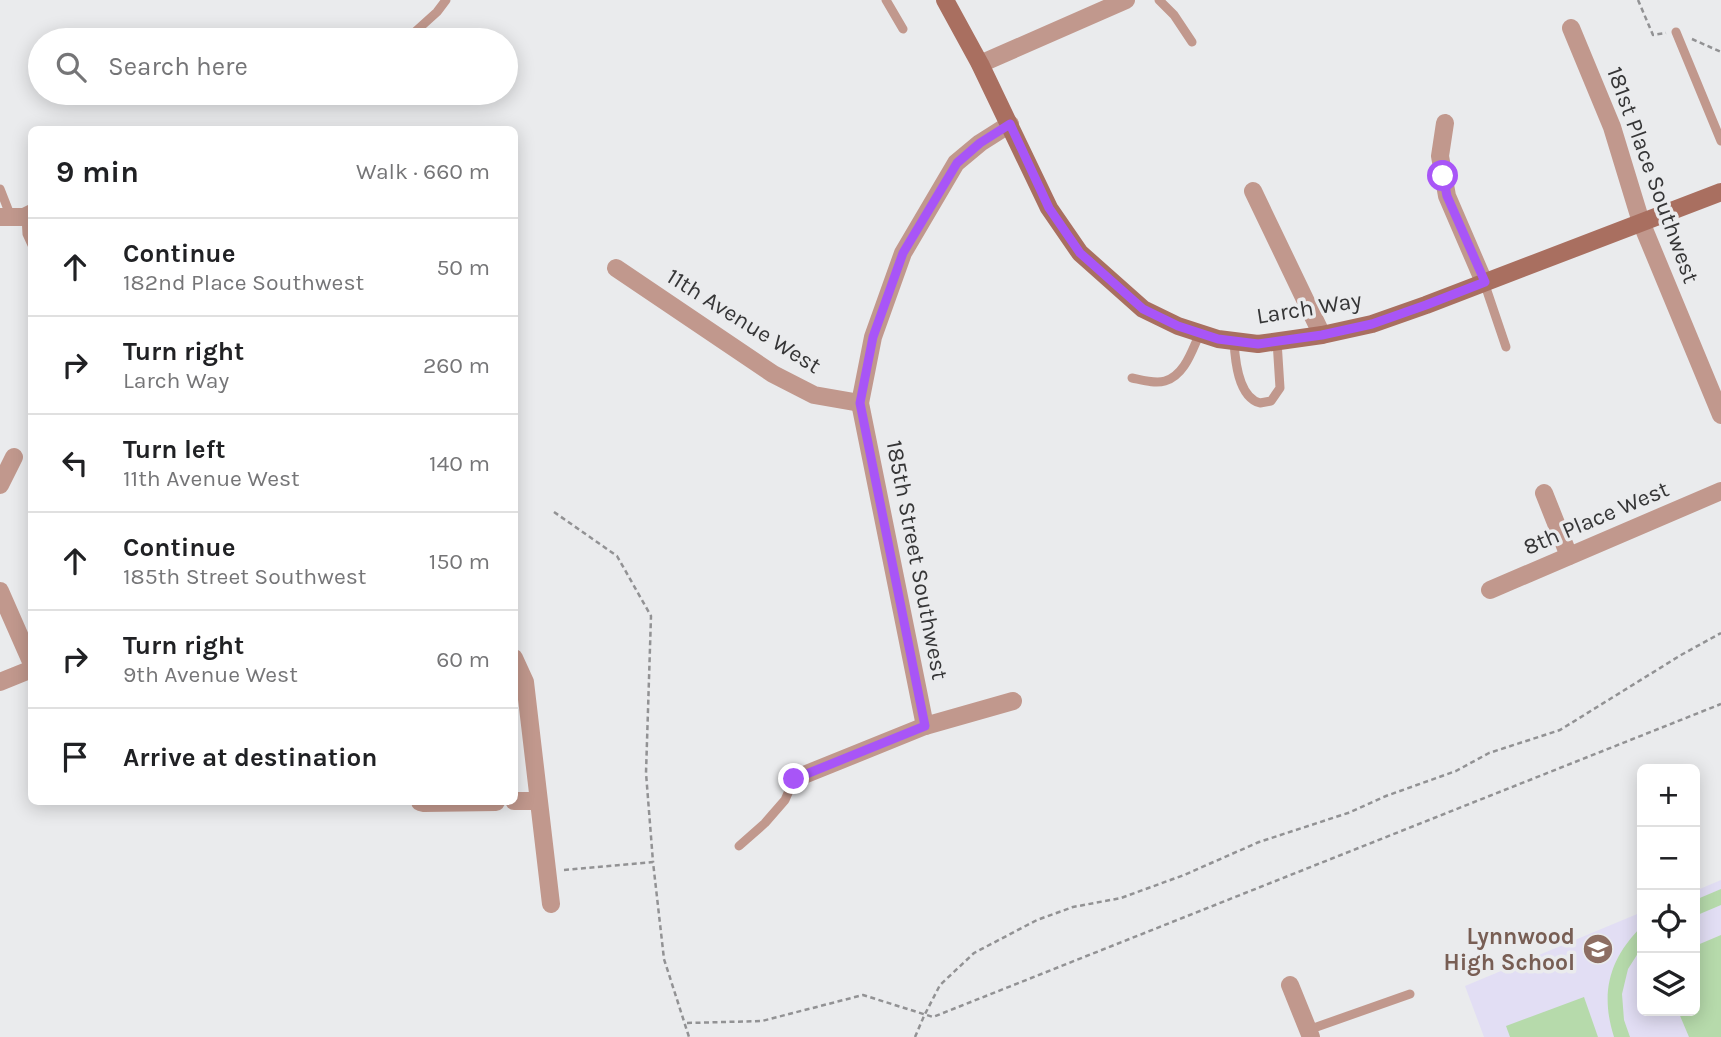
<!DOCTYPE html>
<meta charset="utf-8">
<style>
:root{--surface:#fff;--page:#f2f2f2;--text:#202124;--muted:#757577;--line:#e0e0e0}
body{margin:0;font-family:Karla,sans-serif;background:var(--page);color:var(--text)}
.controls{position:absolute;right:21px;bottom:21px;display:grid;overflow:hidden;border-radius:10px;box-shadow:0 4px 18px #0003}
.controls button{width:63px;height:63px;display:grid;place-items:center;padding:0;border:0;border-bottom:2px solid var(--line);background:var(--surface);color:var(--text);font:35px sans-serif}
.stop{position:absolute;width:21px;height:21px;margin:-16px;border:5px solid #a855f7;border-radius:50%;background:#fff}
.stop.end{background:#a855f7;border-color:#fff;box-shadow:0 2px 7px #0008}
.list{margin:0;padding:0;list-style:none}
h2{display:flex;justify-content:space-between;align-items:center;height:91px;margin:0;padding:0 28px;font-size:30px}
h2 small{font-size:23px;font-weight:400;color:var(--muted)}
.list li{display:grid;grid-template-columns:46px 1fr auto;gap:21px;align-items:center;box-sizing:border-box;height:98px;padding:0 28px;border-top:2px solid var(--line)}
.list b{display:block;font-size:26px;white-space:nowrap}
.list p{margin:0;font-size:23px;white-space:nowrap;color:var(--muted)}
.list em{font-size:23px;font-style:normal;color:var(--muted)}
.icon{flex:none;width:38px;height:38px;fill:none;stroke:currentColor;stroke-width:2;stroke-linecap:round;stroke-linejoin:round}
.map{position:relative;flex:none;width:1721px;height:1037px;overflow:hidden}
.search{position:absolute;background:var(--surface);box-shadow:0 4px 18px #0003;left:28px;top:28px;width:490px;height:77px;display:flex;align-items:center;gap:18px;box-sizing:border-box;padding:0 24px;border-radius:38px;color:var(--muted);font-size:26px}
.panel{position:absolute;background:var(--surface);box-shadow:0 4px 18px #0003;left:28px;top:126px;width:490px;height:679px;border-radius:10px}
.map>svg:first-child{display:block}
.education{fill:#e2def4}
.green{fill:#b6daab}
.lines{fill:none;stroke-linecap:round;stroke-linejoin:round}
.path{stroke:#929294;stroke-width:2.5;stroke-dasharray:5 3.5;stroke-linecap:butt}
.lane{stroke:#c1988d;stroke-width:9}
.street{stroke:#c1988d;stroke-width:18}
.secondary{stroke:#a96f60;stroke-width:18}
.route{stroke:#a855f7;stroke-width:9}
.labels{text-anchor:middle;dominant-baseline:central;stroke-width:7;stroke-linejoin:round;paint-order:stroke}
.street-label{font-size:23px;fill:#363637;stroke:#eaebed}
.education-label{font-size:23px;font-weight:bold;fill:#785e54;stroke:#eaebed;text-anchor:end}
</style>
<div class="map">
<svg width="1721" height="1037" viewBox="0 0 1721 1037">
<rect width="100%" height="100%" fill="#eaebed"/>
<polygon class="education" points="1721,880 1721,1037 1484,1037 1465,986 1642,912 1642,1011 1695,1011 1695,891"/>
<g class="green">
<polygon points="1721,889 1721,905 1695,916 1695,900"/>
<path d="M1642,926V947L1628,969L1622,994L1624,1020L1630,1037H1614C1600,993 1609,959 1642,926Z"/>
<polygon points="1721,935 1721,1037 1689,1037 1678,1011 1695,1011 1695,946"/>
<polygon points="1584,997 1598,1037 1510,1037 1506,1026"/>
</g>
<g class="lines">
<g class="path">
<polyline points="1638,0 1653,35 1666,33"/>
<polyline points="1692,39 1721,52"/>
<polyline points="554,512 617,556 651,616 646,773 653,862"/>
<polyline points="564,870 653,862 664,959 689,1037"/>
<polyline points="687,1023 762,1021 863,995 933,1017 1721,704"/>
<polyline points="915,1037 924,1016 940,985 974,953 1037,920 1073,907 1121,898 1184,875 1259,842 1348,813 1386,796 1456,771 1489,753 1560,730 1681,655 1721,633"/>
</g>
<g class="lane">
<polyline points="886,0 903,29"/>
<polyline points="1159,0 1174,15 1192,42"/>
<polyline points="1676,32 1721,141"/>
<polyline points="406,40 437,12 446,0"/>
<polyline points="0,189 11,217"/>
<polyline points="26,216 27,234 32,245"/>
<polyline points="1484,282 1506,347"/>
<path d="M1234,341C1235,360 1238,397 1260,403L1271,401L1280,388L1277,341"/>
<path d="M1132,378C1142,380 1155,384 1165,381C1185,375 1192,350 1200,333"/>
<polyline points="739,846 765,823 785,800 794,779"/>
<polyline points="1308,1030 1410,994"/>
</g>
<g class="street">
<polyline points="1571,28 1612,127 1641,222 1721,415"/>
<polyline points="980,64 1126,0"/>
<polyline points="1445,123 1440,156 1447,196 1484,282"/>
<polyline points="1253,191 1322,335"/>
<polyline points="0,217 24,217 32,213"/>
<polyline points="616,268 773,374 814,395 860,403"/>
<polyline points="0,485 14,457"/>
<polyline points="1544,493 1569,556"/>
<polyline points="1490,590 1721,491"/>
<polyline points="0,591 32,664"/>
<polyline points="514,658 525,682 551,904"/>
<polyline points="0,682 32,669"/>
<polyline points="925,726 860,403 873,337 903,253 956,163 980,143 1010,124"/>
<polyline points="794,779 925,726 1013,701"/>
<polyline points="514,801 538,801"/>
<polyline points="420,802 424,803 496,802"/>
<polyline points="1290,985 1311,1037"/>
</g>
<polyline class="secondary" points="945,0 980,64 1049,208 1080,253 1143,309 1178,326 1218,339 1258,344 1322,335 1372,324 1426,305 1721,192"/>
</g>
<g class="lines">
<polyline class="route" points="794,779 925,726 860,403 873,337 903,253 957,163 980,143 1010,124 1049,208 1080,253 1143,309 1178,326 1218,339 1258,344 1322,335 1372,324 1426,305 1485,282 1447,196 1443,176"/>
</g>
<defs>
<g id="school-disc" transform="scale(1.575)"><circle r="9.5" fill="#8d6e63" stroke="#eaebed"/><path d="M0-5L7-2L0 1L-7-2ZM-4 1L0 2.5L4 1V4Q0 6-4 4Z" fill="#fff"/></g>
</defs>
<g fill-rule="evenodd">
<use href="#school-disc" x="1598" y="949"/>
</g>
<g class="labels">
<g class="street-label">
<text transform="translate(1653 175) rotate(70)">181st Place Southwest</text>
<text transform="translate(1309 308) rotate(-9)">Larch Way</text>
<text transform="translate(744 321) rotate(32)">11th Avenue West</text>
<text transform="translate(1596 518) rotate(-23)">8th Place West</text>
<text transform="translate(917 560) rotate(79)">185th Street Southwest</text>
</g>
<g class="education-label">
<text x="1575" y="936">Lynnwood<tspan x="1575" dy="26">High School</tspan></text>
</g>
</g>
</svg>
<div class="controls">
<button>+</button>
<button>−</button>
<button><svg class="icon" aria-label="locate" viewBox="0 0 24 24"><circle cx="12" cy="12" r="6"/><path d="M12 2v4M12 18v4M2 12h4M18 12h4"/></svg></button>
<button><svg class="icon" aria-label="layers" viewBox="0 0 24 24"><path d="M12 4l9 5-9 5-9-5zM3 14l9 5 9-5"/></svg></button>
</div>
<div class="stop" style="left:1443px;top:176px"></div>
<div class="stop end" style="left:794px;top:779px"></div>
<div class="search"><svg class="icon" aria-label="search" viewBox="0 0 24 24"><circle cx="10" cy="10" r="6"/><path d="M15 15l6 6"/></svg>Search here</div>
<section class="panel">
<h2>9 min<small>Walk · 660 m</small></h2>
<ul class="list">
<li><svg class="icon" aria-label="ahead" viewBox="0 0 24 24"><path d="M12 20V5M6 11l6-6 6 6"/></svg><div><b>Continue</b><p>182nd Place Southwest</p></div><em>50 m</em></li>
<li><svg class="icon" aria-label="right" viewBox="0 0 24 24"><path d="M7 20v-9h11M14 6l5 5-5 5"/></svg><div><b>Turn right</b><p>Larch Way</p></div><em>260 m</em></li>
<li><svg class="icon" aria-label="left" viewBox="0 0 24 24"><path d="M17 20v-9H6M10 6l-5 5 5 5"/></svg><div><b>Turn left</b><p>11th Avenue West</p></div><em>140 m</em></li>
<li><svg class="icon" aria-label="ahead" viewBox="0 0 24 24"><path d="M12 20V5M6 11l6-6 6 6"/></svg><div><b>Continue</b><p>185th Street Southwest</p></div><em>150 m</em></li>
<li><svg class="icon" aria-label="right" viewBox="0 0 24 24"><path d="M7 20v-9h11M14 6l5 5-5 5"/></svg><div><b>Turn right</b><p>9th Avenue West</p></div><em>60 m</em></li>
<li><svg class="icon" aria-label="arrive" viewBox="0 0 24 24"><path d="M6 21V4h12l-3 4 3 4H6"/></svg><div><b>Arrive at destination</b></div></li>
</ul>
</section>
</div>
